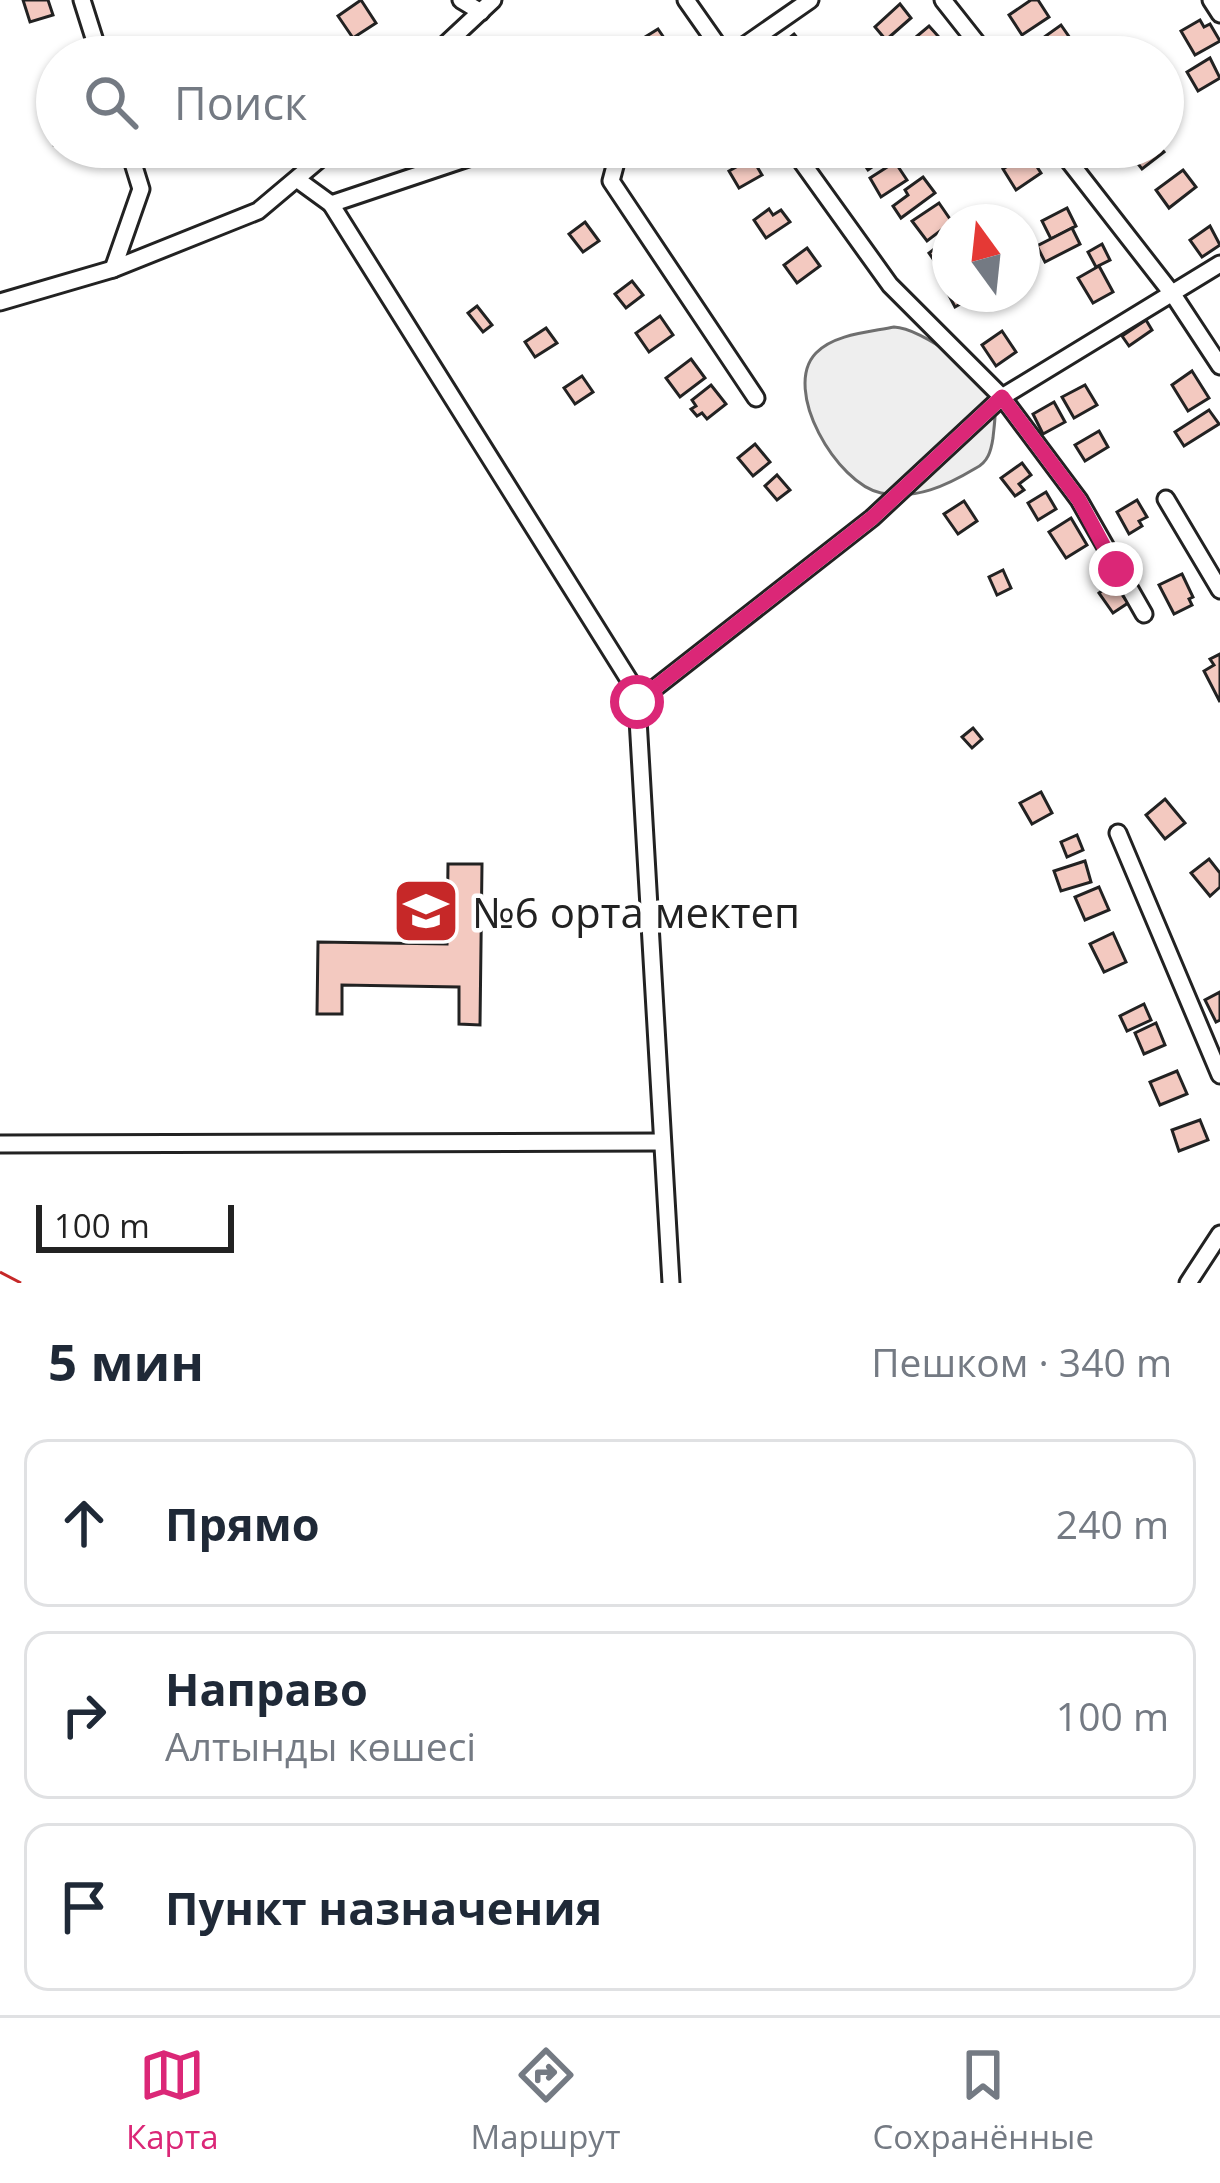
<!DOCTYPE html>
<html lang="ru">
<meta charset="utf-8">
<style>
:root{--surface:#fff;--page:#f2f2f3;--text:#1f2937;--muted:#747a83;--line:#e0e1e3;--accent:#db2777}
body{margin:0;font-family:"Open Sans",sans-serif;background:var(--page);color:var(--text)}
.compass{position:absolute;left:932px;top:204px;width:108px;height:108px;border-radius:50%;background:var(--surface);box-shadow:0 3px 9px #0004;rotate:345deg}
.scale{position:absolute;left:36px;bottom:30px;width:198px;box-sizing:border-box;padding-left:12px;border:6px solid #222;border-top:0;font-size:33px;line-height:42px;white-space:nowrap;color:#222;-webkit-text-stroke:9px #fff;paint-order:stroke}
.stop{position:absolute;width:36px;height:36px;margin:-27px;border:9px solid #db2777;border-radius:50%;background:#fff}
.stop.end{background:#db2777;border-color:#fff;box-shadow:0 3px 12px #0008}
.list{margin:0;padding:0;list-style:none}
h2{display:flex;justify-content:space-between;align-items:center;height:156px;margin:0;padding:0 48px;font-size:51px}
h2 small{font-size:39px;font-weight:400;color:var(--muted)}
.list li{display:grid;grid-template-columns:78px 1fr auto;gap:36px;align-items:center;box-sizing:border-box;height:168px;margin:0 24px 24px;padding:0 24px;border:3px solid var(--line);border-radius:24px}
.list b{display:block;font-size:45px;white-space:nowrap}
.list p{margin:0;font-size:39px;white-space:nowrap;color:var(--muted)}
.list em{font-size:39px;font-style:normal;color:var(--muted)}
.icon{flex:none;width:66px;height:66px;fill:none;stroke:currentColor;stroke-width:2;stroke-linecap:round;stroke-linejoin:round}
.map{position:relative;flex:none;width:1220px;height:1283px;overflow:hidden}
.search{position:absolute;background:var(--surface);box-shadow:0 3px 9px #0004;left:36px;right:36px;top:36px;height:132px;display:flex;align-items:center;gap:30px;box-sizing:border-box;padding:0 42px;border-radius:66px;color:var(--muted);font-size:45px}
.sheet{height:732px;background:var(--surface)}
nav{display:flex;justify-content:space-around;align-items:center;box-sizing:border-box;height:168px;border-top:3px solid var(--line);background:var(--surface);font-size:33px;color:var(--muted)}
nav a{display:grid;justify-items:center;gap:6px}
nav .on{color:var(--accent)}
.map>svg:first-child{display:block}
.green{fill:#eee;stroke:#6f6f6f;stroke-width:3}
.building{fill:#f3c9c0;stroke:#222;stroke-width:3}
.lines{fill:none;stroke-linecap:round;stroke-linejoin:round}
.minor-casing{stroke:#222;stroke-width:21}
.minor{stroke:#fff;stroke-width:15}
.power{stroke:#c62828;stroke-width:3;stroke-dasharray:42 9 6 9;stroke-linecap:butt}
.route{stroke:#db2777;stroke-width:15}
.labels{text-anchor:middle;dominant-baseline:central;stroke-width:9;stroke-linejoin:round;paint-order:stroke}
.poi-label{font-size:42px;fill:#222;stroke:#fff;text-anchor:start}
</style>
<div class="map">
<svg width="1220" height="1283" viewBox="0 0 1220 1283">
<rect width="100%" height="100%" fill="#fff"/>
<path class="green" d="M894,327C922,328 986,375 993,401C997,413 994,426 993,438C991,451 988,462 976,468C946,486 916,500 881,493C837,484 781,389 816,353C834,334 870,332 894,327Z"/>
<g class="building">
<polygon points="23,0 48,0 53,15 30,22"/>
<polygon points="361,0 376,23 353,38 338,16"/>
<polygon points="1031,0 1038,0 1049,17 1022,35 1009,15"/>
<polygon points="900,4 911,18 886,40 875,27"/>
<polygon points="1200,20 1204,27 1210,24 1220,41 1195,55 1181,31"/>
<polygon points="1061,25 1072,41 1054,54 1051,50 1042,56 1033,45"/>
<polygon points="929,26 938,36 919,52 910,42"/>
<polygon points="658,29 671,48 658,57 647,57 637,42"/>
<polygon points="794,34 811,55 772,57 769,54"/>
<polygon points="174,44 179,57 147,57 146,55"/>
<polygon points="1210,58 1220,78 1198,91 1187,72"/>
<polygon points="57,97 57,144 54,145 41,102"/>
<polygon points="866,147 900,147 868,170 859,157 868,151"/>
<polygon points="1133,147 1160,147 1164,152 1142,169 1128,151"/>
<polygon points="1028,153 1041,173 1016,190 1003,169"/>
<polygon points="752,158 762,175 739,188 729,171"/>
<polygon points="895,162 907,180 881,197 870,178"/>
<polygon points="1183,170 1196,187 1169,208 1156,190"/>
<polygon points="923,177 935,193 901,218 893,206 908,195 905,190"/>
<polygon points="939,203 952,222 927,241 912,221"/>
<polygon points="1067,208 1076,226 1051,239 1042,221"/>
<polygon points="769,209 773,215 781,210 790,222 766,238 754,220"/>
<polygon points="585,222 599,241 583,252 569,234"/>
<polygon points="1210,226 1220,245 1202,257 1190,240"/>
<polygon points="1072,228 1080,244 1045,262 1037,246"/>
<polygon points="950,237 950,257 938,266 929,253"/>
<polygon points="1102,244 1110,260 1096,267 1088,252"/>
<polygon points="807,248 820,266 797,283 784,265"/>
<polygon points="1099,266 1113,292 1093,303 1078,278"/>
<polygon points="632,281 643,295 626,308 615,294"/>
<polygon points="950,283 950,294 978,294 955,307 944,286"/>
<polygon points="477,306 492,325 483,332 468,313"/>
<polygon points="660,316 673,335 649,352 636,333"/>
<polygon points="1146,320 1152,330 1129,346 1122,336"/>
<polygon points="546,328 557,343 535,357 525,342"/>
<polygon points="1002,331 1016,352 996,366 982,345"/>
<polygon points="691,359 705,378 680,397 666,378"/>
<polygon points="1192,371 1209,398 1188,411 1172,385"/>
<polygon points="582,376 593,392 575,404 564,388"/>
<polygon points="711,385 726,404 707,419 702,413 697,416 691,409 696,406 692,400"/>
<polygon points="1085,385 1097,405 1074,418 1062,397"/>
<polygon points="1054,402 1065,422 1043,434 1033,414"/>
<polygon points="1209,410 1219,424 1184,446 1175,432"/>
<polygon points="1099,431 1108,447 1085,461 1075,445"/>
<polygon points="755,444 770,462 753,476 738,458"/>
<polygon points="1022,463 1031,475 1019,484 1024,490 1015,496 1001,478"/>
<polygon points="777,475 790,490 777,500 765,486"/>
<polygon points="1046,492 1056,509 1038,520 1028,503"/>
<polygon points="1137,500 1147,517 1139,521 1142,526 1129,534 1117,512"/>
<polygon points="964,501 977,521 958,534 944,514"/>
<polygon points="1071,518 1087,545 1066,558 1049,532"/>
<polygon points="1003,570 1011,588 997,595 989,577"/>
<polygon points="1182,574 1193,597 1189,599 1192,605 1174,614 1159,585"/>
<polygon points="1113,582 1128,603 1113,613 1099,593"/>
<polygon points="1220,654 1220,702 1204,671 1214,665 1210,659"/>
<polygon points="973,728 982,739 972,748 962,737"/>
<polygon points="1041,792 1052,813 1032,824 1020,803"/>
<polygon points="1165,799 1185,823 1165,839 1146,815"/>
<polygon points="1077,835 1083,850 1067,857 1061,842"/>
<polygon points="1209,859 1220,873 1220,887 1210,896 1191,873"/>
<polygon points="1085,861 1091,882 1061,891 1054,871"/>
<polygon points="448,864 482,864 480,1025 459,1024 459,987 342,985 342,1014 317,1014 318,942 447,944"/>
<polygon points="1099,887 1109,910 1085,920 1075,897"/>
<polygon points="1113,933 1126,962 1104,972 1090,944"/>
<polygon points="1220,992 1220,1020 1216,1022 1205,1000"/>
<polygon points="1144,1004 1151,1020 1127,1031 1120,1016"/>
<polygon points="1156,1023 1165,1045 1144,1054 1135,1033"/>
<polygon points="1177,1071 1187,1094 1160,1105 1150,1082"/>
<polygon points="1200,1120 1208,1140 1179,1151 1172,1130"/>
</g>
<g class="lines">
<g class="minor-casing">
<g id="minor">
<polyline points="82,0 100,57"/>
<polyline points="461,0 481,12"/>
<polyline points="686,0 726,57"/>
<polyline points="943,0 988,57"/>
<polyline points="1211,0 1220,14"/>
<polyline points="432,57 493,0"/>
<polyline points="728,57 810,0"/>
<polyline points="620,147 611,181 756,398"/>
<polyline points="791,147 890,285 1002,397 1079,500 1144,614"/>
<polyline points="1058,147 1174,296 1220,366"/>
<polyline points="298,180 331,204 501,147"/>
<polyline points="331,204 641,699"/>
<polyline points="113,269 141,189 128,147"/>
<polyline points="0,302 113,269 258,211 334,147"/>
<polyline points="1166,499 1220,590"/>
<polyline points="1118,833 1220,1075"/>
<polyline points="0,1144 661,1142"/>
<polyline points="671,1283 637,702 872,518 1002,397 1220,264"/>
<polyline points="1188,1283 1220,1234"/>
</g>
</g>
<use href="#minor" class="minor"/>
<polyline class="power" points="0,1272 21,1283"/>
</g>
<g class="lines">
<polyline class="route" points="637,702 872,518 1002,397 1079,500 1116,569"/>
</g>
<defs>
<g id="school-square" transform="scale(3.45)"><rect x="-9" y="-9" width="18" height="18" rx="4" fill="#c62828" stroke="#fff"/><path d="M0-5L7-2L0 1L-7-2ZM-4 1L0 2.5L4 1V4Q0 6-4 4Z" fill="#fff"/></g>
</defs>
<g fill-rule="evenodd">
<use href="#school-square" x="426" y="911"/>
</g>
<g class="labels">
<g class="poi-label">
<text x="472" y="911">№6 орта мектеп</text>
</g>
</g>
</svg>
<svg class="compass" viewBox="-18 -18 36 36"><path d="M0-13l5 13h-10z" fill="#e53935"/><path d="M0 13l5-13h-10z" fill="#747a83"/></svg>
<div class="scale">100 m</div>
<div class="stop" style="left:637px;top:702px"></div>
<div class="stop end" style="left:1116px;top:569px"></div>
<div class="search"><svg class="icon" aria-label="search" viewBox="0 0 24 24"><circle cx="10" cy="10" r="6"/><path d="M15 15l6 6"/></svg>Поиск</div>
</div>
<section class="sheet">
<h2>5 мин<small>Пешком · 340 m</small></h2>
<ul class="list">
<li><svg class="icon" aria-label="ahead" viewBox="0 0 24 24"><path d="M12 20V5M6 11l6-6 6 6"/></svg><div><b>Прямо</b></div><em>240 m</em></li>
<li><svg class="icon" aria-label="right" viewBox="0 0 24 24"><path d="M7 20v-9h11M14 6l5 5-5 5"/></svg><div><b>Направо</b><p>Алтынды көшесі</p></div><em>100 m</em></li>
<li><svg class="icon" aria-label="arrive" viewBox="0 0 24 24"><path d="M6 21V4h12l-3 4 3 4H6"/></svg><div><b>Пункт назначения</b></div></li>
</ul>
</section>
<nav>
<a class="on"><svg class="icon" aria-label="map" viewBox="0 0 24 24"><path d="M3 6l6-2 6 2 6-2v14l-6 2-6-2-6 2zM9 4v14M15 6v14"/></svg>Карта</a>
<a><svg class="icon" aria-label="directions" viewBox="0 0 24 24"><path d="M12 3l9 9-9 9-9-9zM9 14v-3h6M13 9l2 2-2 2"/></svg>Маршрут</a>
<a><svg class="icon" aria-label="saved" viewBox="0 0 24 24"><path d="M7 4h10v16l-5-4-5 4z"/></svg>Сохранённые</a>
</nav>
